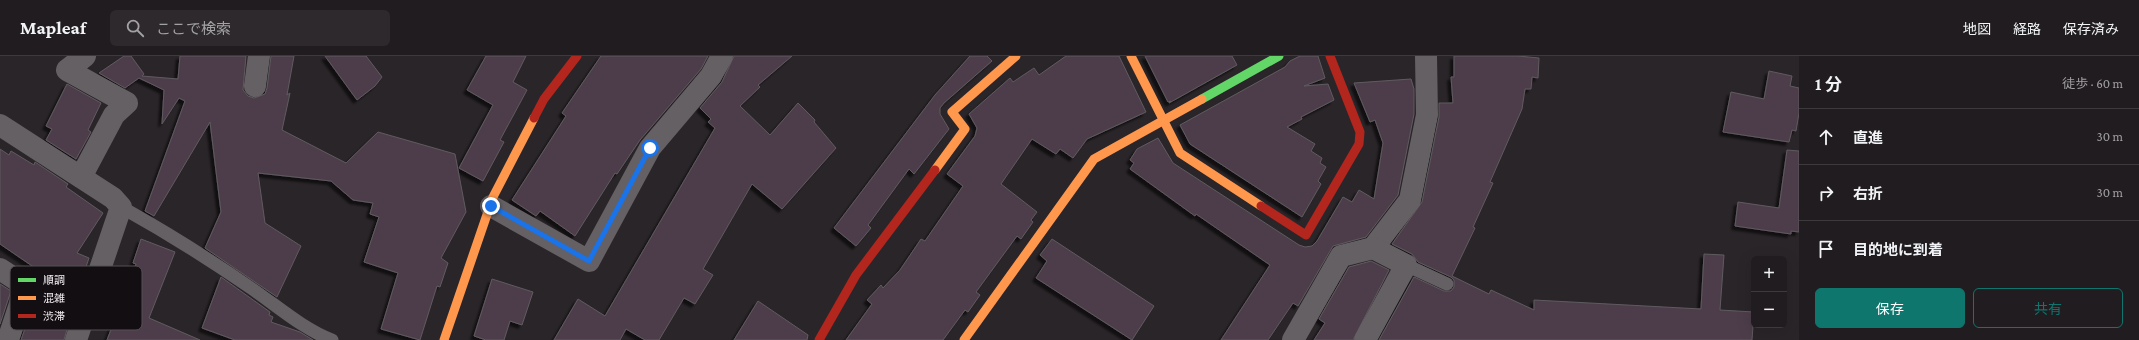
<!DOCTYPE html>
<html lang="ja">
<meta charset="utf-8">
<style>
:root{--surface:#201c1f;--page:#2d292c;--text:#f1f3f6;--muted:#a2a1a4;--line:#3d3a3d;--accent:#0f766e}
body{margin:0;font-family:"Crimson Pro","Noto Sans JP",serif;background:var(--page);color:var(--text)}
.controls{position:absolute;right:12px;bottom:12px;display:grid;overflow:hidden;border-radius:6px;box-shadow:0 4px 16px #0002}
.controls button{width:36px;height:36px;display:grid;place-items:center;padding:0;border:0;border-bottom:1px solid var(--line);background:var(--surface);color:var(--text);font:20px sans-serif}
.stop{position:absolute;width:12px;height:12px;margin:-9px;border:3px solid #1a73e8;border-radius:50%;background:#fff}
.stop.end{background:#1a73e8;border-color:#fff;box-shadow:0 1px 4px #0008}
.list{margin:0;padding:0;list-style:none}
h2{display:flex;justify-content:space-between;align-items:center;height:52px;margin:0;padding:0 16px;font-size:17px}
h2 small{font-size:13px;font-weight:400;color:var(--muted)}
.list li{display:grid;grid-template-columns:26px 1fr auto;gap:12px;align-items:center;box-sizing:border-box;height:56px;padding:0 16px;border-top:1px solid var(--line)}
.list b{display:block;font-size:15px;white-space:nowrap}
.list em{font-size:13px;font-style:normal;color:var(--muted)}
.actions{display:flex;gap:8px;padding:12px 16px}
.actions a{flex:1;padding:9px 0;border:1px solid var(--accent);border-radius:6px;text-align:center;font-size:14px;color:var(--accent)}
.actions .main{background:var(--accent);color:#fff}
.icon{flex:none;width:22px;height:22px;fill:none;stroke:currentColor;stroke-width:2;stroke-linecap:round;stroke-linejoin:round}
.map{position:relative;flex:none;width:1799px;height:284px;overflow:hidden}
header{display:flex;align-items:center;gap:24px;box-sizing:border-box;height:56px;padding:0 20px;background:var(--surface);border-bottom:1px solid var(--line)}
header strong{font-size:19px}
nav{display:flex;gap:22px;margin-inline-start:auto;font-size:14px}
.search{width:280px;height:36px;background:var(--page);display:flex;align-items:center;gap:10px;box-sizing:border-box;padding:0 14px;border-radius:6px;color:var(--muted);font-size:15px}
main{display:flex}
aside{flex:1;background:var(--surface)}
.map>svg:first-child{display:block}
.building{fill:#4d3e4b;stroke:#5f5b5f;filter:url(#shadow)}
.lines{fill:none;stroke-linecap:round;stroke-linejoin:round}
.lane{stroke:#646064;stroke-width:13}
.street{stroke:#646064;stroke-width:22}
.fast{stroke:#63d668;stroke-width:9}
.slow{stroke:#ff974d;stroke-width:9}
.jam{stroke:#b3261e;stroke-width:9}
.route{stroke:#1a73e8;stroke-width:5}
.key{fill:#120e11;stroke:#565154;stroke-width:1}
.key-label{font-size:11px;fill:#f3edf2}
</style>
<header>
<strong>Mapleaf</strong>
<div class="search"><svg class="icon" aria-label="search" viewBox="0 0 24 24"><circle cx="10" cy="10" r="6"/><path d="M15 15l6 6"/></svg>ここで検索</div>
<nav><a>地図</a><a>経路</a><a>保存済み</a></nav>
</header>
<main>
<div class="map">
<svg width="1799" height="284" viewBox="0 0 1799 284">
<defs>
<filter id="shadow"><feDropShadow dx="-3.5" dy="3.5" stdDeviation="1" flood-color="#0009"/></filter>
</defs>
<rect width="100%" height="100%" fill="#2a2529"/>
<g class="building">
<polygon points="124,0 131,0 144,18 142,20 178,23 180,0 246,0 243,34 248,40 254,42 265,38 267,32 271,0 294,0 287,39 290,37 282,74 346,107 378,76 455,98 466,156 441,202 448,207 440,231 437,230 420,284 381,273 398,217 364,206 379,161 370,158 373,147 353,144 331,125 258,117 265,167 301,190 277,241 205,192 221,156 210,66 154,160 145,155 185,45 179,42 162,68 164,34 139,22 125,32 99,17"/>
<polygon points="325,0 366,0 382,21 375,30 357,44"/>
<polygon points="486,0 526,0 513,26 527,34 500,84 504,86 483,125 459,112 493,49 467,34"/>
<polygon points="601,0 708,0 701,13 640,84 617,118 615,117 575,180 540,155 536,160 512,144 566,60 562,57"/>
<polygon points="734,0 792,0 758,29 760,31 740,50 770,79 798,47 815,64 814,66 836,92 782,153 752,128 703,213 713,219 695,248 684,242 659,284 645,284 626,273 620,284 554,284 578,243 605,260 715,72 708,66 711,63 700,52 722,26"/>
<polygon points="970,0 987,0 992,5 944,47 940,52 940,58 949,73 914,118 909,113 868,169 871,172 856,190 834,172 935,39"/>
<polygon points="1066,0 1119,0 1146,56 1087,83 1073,102 1060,93 1056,98 1032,83 1001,128 1037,156 1031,164 1033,166 1021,183 1017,180 976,236 980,239 968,256 965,254 943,284 846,284 872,248 867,244 881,229 883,232 900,214 921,183 925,185 963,130 947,118 975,80 977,72 969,58 1010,22 1013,26 1034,12 1039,19"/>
<polygon points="1145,0 1232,0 1237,9 1169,47 1171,45 1168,46"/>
<polygon points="1300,0 1318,0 1325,22 1304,30 1328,28 1334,44 1301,61 1302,63 1287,71 1315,88 1311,95 1322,102 1320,107 1326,111 1318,125 1321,128 1302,161 1190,88 1180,69 1285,11 1290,5"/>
<polygon points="1454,0 1518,0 1539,2 1538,22 1532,21 1531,33 1525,33 1522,53 1490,126 1493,127 1473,171 1475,172 1452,220 1489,238 1491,234 1534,254 1534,244 1701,253 1704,198 1724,199 1720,254 1754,256 1752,284 1379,284 1414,221 1444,235 1451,235 1454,231 1454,224 1451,221 1418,206 1412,198 1392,188 1422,146 1439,61 1439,47 1453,47 1451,21 1454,21"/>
<polygon points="1769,15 1792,20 1790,30 1799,32 1799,57 1796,75 1792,74 1789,86 1723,76 1731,36 1764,43"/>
<polygon points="1411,23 1414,33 1414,58 1398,139 1366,181 1333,190 1298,250 1293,247 1268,284 1221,284 1270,209 1196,158 1195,160 1130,113 1134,107 1130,104 1137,93 1158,82 1173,107 1299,189 1305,191 1312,190 1317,185 1343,141 1352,146 1359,134 1374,143 1383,87 1375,64 1370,66 1354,27"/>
<polygon points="67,28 101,47 88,74 91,76 76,103 46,84 52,73 46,70"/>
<polygon points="0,93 9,99 11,95 34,109 35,106 68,128 66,131 103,157 77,197 89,202 76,240 0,188"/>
<polygon points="1787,94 1799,95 1799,176 1791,175 1791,178 1735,170 1738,146 1779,152"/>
<polygon points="141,183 175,196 149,262 200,284 107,284 136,208 133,207"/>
<polygon points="1052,183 1154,250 1132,284 1036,222 1047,205 1040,199"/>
<polygon points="1371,205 1389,214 1353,284 1314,284 1325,267 1319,263 1349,211"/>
<polygon points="221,221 270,256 269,259 273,261 271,266 300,276 313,284 235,284 202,272"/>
<polygon points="492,223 533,236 522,269 510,265 504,284 486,284 474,280"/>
<polygon points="0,228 11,235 0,268"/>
<polygon points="36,241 72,256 64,284 21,284"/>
<polygon points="758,245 808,279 807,284 734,284"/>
</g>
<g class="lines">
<g class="lane">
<path d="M121,151C166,176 209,203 251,232C276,249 303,273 332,284"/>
<polyline points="1406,209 1447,228"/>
</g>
<g class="street">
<polyline points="255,30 259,0"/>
<polyline points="0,69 113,142 121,151 76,284"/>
<polyline points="81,121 114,59 127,47 67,14 85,0"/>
<polyline points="491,150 589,205 650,92 711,20 722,0"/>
<polyline points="0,213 26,230 8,284"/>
<polyline points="1293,284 1341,200 1373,192 1410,144 1427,59 1426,0"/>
<polyline points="1365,284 1406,209 1373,192"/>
</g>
<polyline class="fast" points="1202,43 1279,0"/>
<g class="slow">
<polyline points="1131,0 1180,97 1261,150"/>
<polyline points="935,114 965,73 952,56 1016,0"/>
<polyline points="444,284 493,141 534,62"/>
<polyline points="964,284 1094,103 1202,43"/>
</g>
<g class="jam">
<polyline points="534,62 544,43 577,0"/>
<polyline points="1261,150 1306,179 1359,88 1360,76 1330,0"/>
<polyline points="819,284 856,219 935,114"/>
</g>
</g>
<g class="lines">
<polyline class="route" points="491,150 589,205 650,92"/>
</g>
<rect x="10" y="210" width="132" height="64" rx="6" class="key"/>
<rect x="18" y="222" width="18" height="4" fill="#63d668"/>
<rect x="18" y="240" width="18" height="4" fill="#ff974d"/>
<rect x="18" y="258" width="18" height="4" fill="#b3261e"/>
<g class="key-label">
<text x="43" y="228">順調</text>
<text x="43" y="246">混雑</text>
<text x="43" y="264">渋滞</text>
</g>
</svg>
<div class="controls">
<button>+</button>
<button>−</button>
</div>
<div class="stop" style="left:650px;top:92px"></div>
<div class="stop end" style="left:491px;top:150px"></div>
</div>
<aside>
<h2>1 分<small>徒歩 · 60 m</small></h2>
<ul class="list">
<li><svg class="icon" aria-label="ahead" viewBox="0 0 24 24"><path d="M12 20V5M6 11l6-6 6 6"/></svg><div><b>直進</b></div><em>30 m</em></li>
<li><svg class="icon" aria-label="right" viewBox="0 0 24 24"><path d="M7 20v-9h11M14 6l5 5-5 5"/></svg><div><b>右折</b></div><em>30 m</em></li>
<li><svg class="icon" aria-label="arrive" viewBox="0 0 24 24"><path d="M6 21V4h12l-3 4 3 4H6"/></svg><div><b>目的地に到着</b></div></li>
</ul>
<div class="actions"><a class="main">保存</a><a>共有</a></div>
</aside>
</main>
